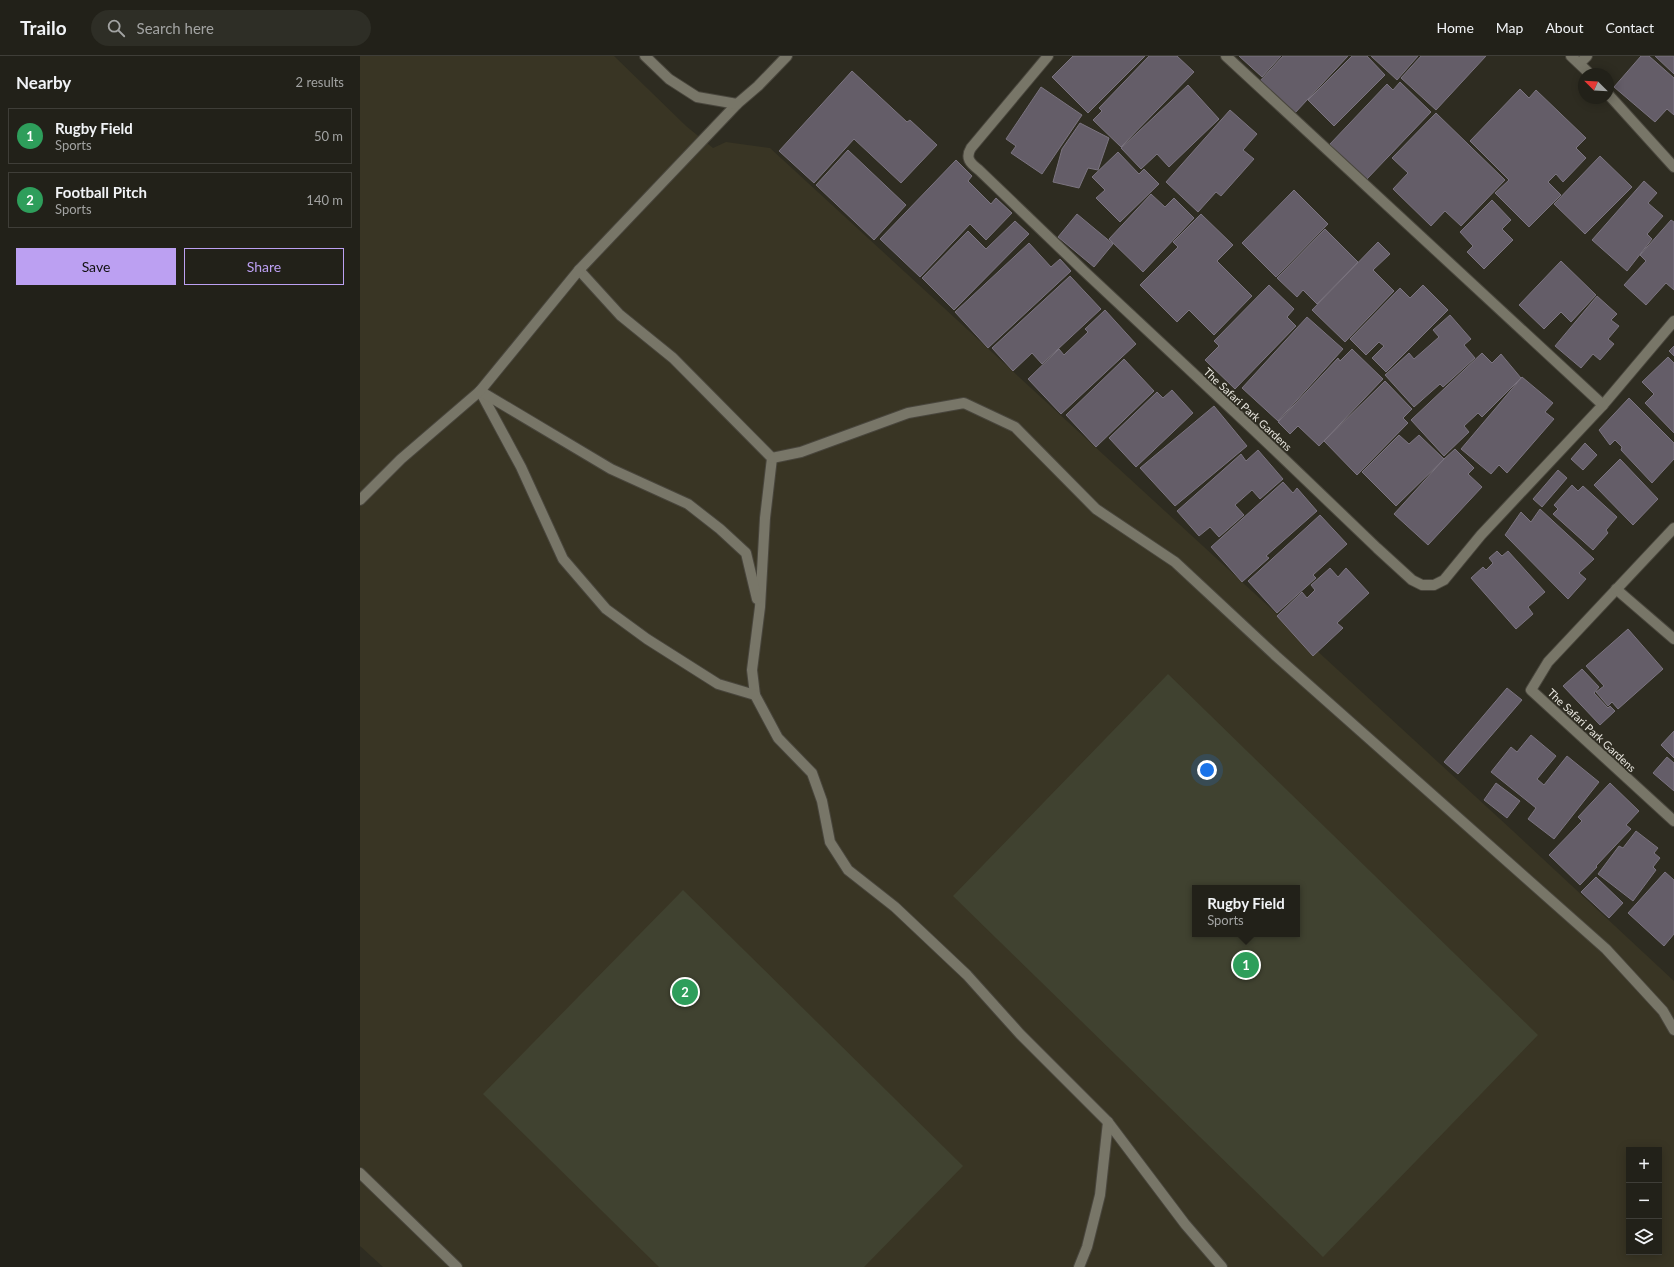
<!DOCTYPE html>
<meta charset="utf-8">
<style>
:root{--surface:#222119;--page:#2e2e26;--text:#f1f3f6;--muted:#a2a3a2;--line:#3f3e38;--accent:#bca0f2}
body{margin:0;font-family:Lato,sans-serif;background:var(--page);color:var(--text)}
.controls{position:absolute;right:12px;bottom:12px;display:grid;overflow:hidden;border-radius:0px;box-shadow:0 2px 10px #0003}
.controls button{width:36px;height:36px;display:grid;place-items:center;padding:0;border:0;border-bottom:1px solid var(--line);background:var(--surface);color:var(--text);font:20px sans-serif}
.compass{position:absolute;left:1218px;top:12px;width:36px;height:36px;border-radius:50%;background:var(--surface);box-shadow:0 2px 10px #0003;rotate:294deg}
.you{position:absolute;left:847px;top:714px;width:14px;height:14px;margin:-10px;border:3px solid #fff;border-radius:50%;background:#1a73e8;box-shadow:0 0 0 6px #1a73e833}
.badge{display:grid;place-items:center;width:26px;height:26px;border-radius:50%;background:var(--accent);color:#fff;font-size:13px;font-weight:700}
.pin{position:absolute;translate:-50% -50%;border:2px solid #fff;box-shadow:0 1px 4px #0006}
.popup{position:absolute;left:832px;top:829px;width:108px;height:52px;box-sizing:border-box;display:grid;place-content:center;border-radius:0px;background:var(--surface);filter:drop-shadow(0 1px 3px #0005);font-size:13px;white-space:nowrap;color:var(--muted)}
.popup b{font-size:15px;color:var(--text)}
.popup::after{content:'';position:absolute;left:50%;top:100%;margin-left:-8px;border:8px solid transparent;border-top-color:var(--surface)}
.list{margin:0;padding:0;list-style:none}
h2{display:flex;justify-content:space-between;align-items:center;height:52px;margin:0;padding:0 16px;font-size:17px}
h2 small{font-size:13px;font-weight:400;color:var(--muted)}
.list li{display:grid;grid-template-columns:26px 1fr auto;gap:12px;align-items:center;box-sizing:border-box;height:56px;margin:0 8px 8px;padding:0 8px;border:1px solid var(--line);border-radius:0px}
.list b{display:block;font-size:15px;white-space:nowrap}
.list p{margin:0;font-size:13px;white-space:nowrap;color:var(--muted)}
.list em{font-size:13px;font-style:normal;color:var(--muted)}
.actions{display:flex;gap:8px;padding:12px 16px}
.actions a{flex:1;padding:9px 0;border:1px solid var(--accent);border-radius:0px;text-align:center;font-size:14px;color:var(--accent)}
.actions .main{background:var(--accent);color:#111}
.icon{flex:none;width:22px;height:22px;fill:none;stroke:currentColor;stroke-width:2;stroke-linecap:round;stroke-linejoin:round}
.map{position:relative;flex:none;width:1314px;height:1211px;overflow:hidden}
header{display:flex;align-items:center;gap:24px;box-sizing:border-box;height:56px;padding:0 20px;background:var(--surface);border-bottom:1px solid var(--line)}
header strong{font-size:19px}
nav{display:flex;gap:22px;margin-inline-start:auto;font-size:14px}
.search{width:280px;height:36px;background:var(--page);display:flex;align-items:center;gap:10px;box-sizing:border-box;padding:0 14px;border-radius:22px;color:var(--muted);font-size:15px}
main{display:flex}
aside{flex:1;background:var(--surface)}
.map>svg:first-child{display:block}
.built{fill:#393524;fill-rule:evenodd}
.green{fill:#404230;fill-rule:evenodd}
.building{fill:#645d68;stroke:#7b7480}
.lines{fill:none;stroke-linecap:round;stroke-linejoin:round}
.service-casing{stroke:#49463d;stroke-width:12}
.minor-casing{stroke:#49463d;stroke-width:12}
.tertiary-casing{stroke:#49463d;stroke-width:12}
.service{stroke:#787668;stroke-width:10}
.minor{stroke:#787668;stroke-width:10}
.tertiary{stroke:#787668;stroke-width:10}
.labels{text-anchor:middle;dominant-baseline:central;stroke-width:3.5;stroke-linejoin:round;paint-order:stroke}
.street-label{font-size:11px;fill:#e8e6df;stroke:#2e2c21}
</style>
<header>
<strong>Trailo</strong>
<div class="search"><svg class="icon" aria-label="search" viewBox="0 0 24 24"><circle cx="10" cy="10" r="6"/><path d="M15 15l6 6"/></svg>Search here</div>
<nav><a>Home</a><a>Map</a><a>About</a><a>Contact</a></nav>
</header>
<main>
<aside>
<h2>Nearby<small>2 results</small></h2>
<ul class="list">
<li><span class="badge" style="background:#2e9e5b">1</span><div><b>Rugby Field</b><p>Sports</p></div><em>50 m</em></li>
<li><span class="badge" style="background:#2e9e5b">2</span><div><b>Football Pitch</b><p>Sports</p></div><em>140 m</em></li>
</ul>
<div class="actions"><a class="main">Save</a><a>Share</a></div>
</aside>
<div class="map">
<svg width="1314" height="1211" viewBox="0 0 1314 1211">
<rect width="100%" height="100%" fill="#2e2c21"/>
<path class="built" d="M0,0H254L326,70L353,92L366,86L410,92L1153,775L1314,925V1211H23L0,1190ZM835,832H937V878H835ZM1269,1094H1299V1196H1269Z"/>
<g class="green">
<path d="M808,618L1178,979L963,1201L593,840ZM835,832H937V878H835Z"/>
<polygon points="323,834 603,1110 504,1211 299,1211 123,1038"/>
</g>
<g class="building">
<polygon points="713,0 785,0 728,57 692,21"/>
<polygon points="789,0 817,0 834,16 761,91 733,64 742,55 739,52"/>
<polygon points="879,0 921,0 902,21"/>
<polygon points="923,0 988,0 934,58 899,26"/>
<polygon points="992,0 1007,0 1025,19 974,70 948,44"/>
<polygon points="1011,0 1058,0 1037,24"/>
<polygon points="1061,0 1126,0 1076,54 1041,22"/>
<polygon points="1281,0 1289,0 1314,22 1314,59 1307,53 1295,66 1254,31"/>
<polygon points="1295,0 1314,0 1314,18"/>
<polygon points="492,15 547,66 550,64 577,89 541,127 494,83 454,127 419,95"/>
<polygon points="1040,26 1071,56 1006,124 970,88 1027,28 1033,34"/>
<polygon points="828,29 859,63 809,111 797,98 781,113 761,92"/>
<polygon points="681,31 722,59 682,118 651,97 656,90 646,83"/>
<polygon points="1160,33 1169,42 1176,34 1226,82 1216,92 1226,102 1203,126 1196,118 1188,126 1201,139 1169,171 1135,137 1149,124 1110,85"/>
<polygon points="870,54 897,78 883,94 894,103 861,140 856,136 838,156 806,126"/>
<polygon points="1076,57 1145,124 1101,170 1085,155 1071,170 1033,133 1048,117 1032,102"/>
<polygon points="720,67 749,82 738,114 728,112 719,132 693,126 702,93"/>
<polygon points="488,94 546,149 514,184 456,129"/>
<polygon points="758,96 779,118 784,113 799,128 760,166 736,142 745,134 732,121"/>
<polygon points="1240,100 1272,131 1225,178 1194,148"/>
<polygon points="596,104 612,120 608,125 631,148 636,142 652,157 626,184 610,168 560,221 520,183"/>
<polygon points="1284,125 1297,137 1288,147 1303,160 1287,178 1292,183 1267,215 1232,184"/>
<polygon points="934,134 968,168 916,221 882,187"/>
<polygon points="791,138 805,151 814,142 834,162 783,216 749,183"/>
<polygon points="1132,144 1151,164 1142,173 1153,184 1124,213 1107,196 1113,190 1100,176"/>
<polygon points="717,158 753,188 734,211 698,181"/>
<polygon points="841,158 873,189 857,205 892,240 854,279 829,254 817,266 780,229 818,191 813,186"/>
<polygon points="1311,164 1314,166 1314,234 1306,227 1286,249 1264,229 1286,205 1280,199"/>
<polygon points="655,165 669,178 594,254 562,222 608,175 626,193"/>
<polygon points="965,173 998,206 957,248 943,234 937,241 917,222"/>
<polygon points="1018,186 1030,198 1013,214 1034,235 985,286 952,254"/>
<polygon points="669,187 691,211 700,203 711,215 628,292 595,256"/>
<polygon points="1201,205 1236,239 1211,266 1201,256 1184,273 1159,249"/>
<polygon points="710,220 741,253 682,308 672,297 653,315 632,292"/>
<polygon points="909,229 934,253 927,261 936,270 875,333 845,304 859,290 854,285"/>
<polygon points="1063,229 1088,254 1026,316 1012,302 1024,290 1019,286 1006,299 990,283 1040,232 1050,242"/>
<polygon points="1237,240 1257,258 1251,264 1259,270 1248,283 1254,288 1240,304 1233,298 1221,312 1195,290"/>
<polygon points="745,254 776,288 701,358 668,323 699,293 704,299 728,276 725,273"/>
<polygon points="1090,259 1111,283 1104,289 1115,302 1083,331 1080,328 1054,351 1025,319 1049,297 1054,303 1079,281 1073,274"/>
<polygon points="947,261 983,293 918,365 882,332"/>
<polygon points="1314,290 1314,300 1309,295"/>
<polygon points="992,293 1023,323 959,390 938,370 930,378 918,366 978,302 980,305"/>
<polygon points="1122,297 1132,307 1141,298 1161,322 1122,361 1118,357 1104,370 1109,376 1084,400 1051,364"/>
<polygon points="1308,301 1314,307 1314,377 1285,347 1294,338 1282,326"/>
<polygon points="764,303 794,335 736,391 706,359"/>
<polygon points="1162,321 1193,347 1185,356 1194,363 1147,417 1139,409 1131,418 1101,393"/>
<polygon points="1025,325 1052,353 1043,362 1048,367 997,419 964,385"/>
<polygon points="812,334 833,357 776,411 749,382 797,336 803,342"/>
<polygon points="1269,342 1314,387 1314,403 1292,427 1261,394 1262,391 1255,384 1250,389 1239,374"/>
<polygon points="854,350 887,390 815,450 780,412"/>
<polygon points="1039,379 1049,388 1059,379 1084,403 1036,450 1002,416"/>
<polygon points="1225,387 1237,399 1223,414 1211,403"/>
<polygon points="1095,393 1114,412 1108,418 1122,431 1068,489 1034,458 1084,403"/>
<polygon points="898,394 923,423 900,443 892,434 875,449 884,459 859,481 850,471 839,480 817,455 881,398 886,405"/>
<polygon points="1260,403 1298,443 1273,469 1234,429"/>
<polygon points="1198,414 1207,422 1182,451 1173,443"/>
<polygon points="923,426 933,437 937,432 957,455 906,500 909,502 882,526 851,491"/>
<polygon points="1212,429 1218,435 1223,430 1257,461 1246,474 1248,477 1233,494 1193,458 1198,453 1194,449"/>
<polygon points="1180,453 1234,503 1219,517 1226,523 1208,543 1145,479 1161,456 1171,466"/>
<polygon points="960,459 987,488 953,519 956,522 917,557 888,525"/>
<polygon points="1137,495 1142,500 1148,495 1185,536 1168,551 1173,558 1156,573 1111,522 1123,511 1126,514 1133,507 1129,502"/>
<polygon points="970,512 978,521 986,512 1009,537 977,567 983,572 953,600 917,560 942,536 947,542 955,534 951,529"/>
<polygon points="1268,573 1303,613 1258,653 1252,646 1248,650 1236,636 1244,630 1226,610"/>
<polygon points="1222,613 1239,631 1234,637 1248,652 1250,650 1255,655 1240,669 1203,630"/>
<polygon points="1147,632 1162,644 1098,718 1084,706"/>
<polygon points="1314,675 1314,702 1301,689"/>
<polygon points="1171,679 1196,700 1177,723 1184,729 1207,700 1239,726 1194,783 1168,763 1176,752 1131,716 1151,691 1157,696"/>
<polygon points="1307,701 1314,707 1314,735 1293,717"/>
<polygon points="1136,727 1160,745 1147,762 1124,744"/>
<polygon points="1250,727 1279,755 1266,769 1271,773 1236,810 1237,811 1220,829 1189,799 1222,765 1218,761"/>
<polygon points="1276,775 1298,792 1294,797 1300,802 1293,811 1296,814 1273,845 1238,818 1259,790 1263,792"/>
<polygon points="1305,816 1314,824 1314,878 1304,890 1268,857"/>
<polygon points="1236,821 1263,847 1249,862 1221,836"/>
</g>
<g class="lines">
<g class="service-casing">
<g id="service">
<polyline points="219,214 260,259 313,302 412,402 405,462 400,551 392,614 395,639 418,682 452,717 462,745 470,786 488,814 535,851 607,919 660,978 748,1066 825,1168 862,1211"/>
<polyline points="120,335 161,411 203,503 246,553 287,583 358,628 395,639"/>
<polyline points="120,335 251,413 328,448 360,473 386,497 397,543"/>
<polyline points="412,402 441,396 548,357 604,347 655,371 736,453 815,506 916,600 1246,893 1303,955 1314,974"/>
<polyline points="0,444 41,403 120,335 219,214 377,48"/>
<polyline points="0,1117 97,1211"/>
<polyline points="719,1211 727,1191 740,1139 748,1066"/>
</g>
</g>
<g class="minor-casing">
<g id="minor">
<path d="M688,0L611,92C605,102 610,107 619,114L724,215L895,375L1017,492L1052,524L1062,529H1074L1084,524L1121,479L1243,349L1314,265"/>
<polyline points="866,0 1243,349"/>
<polyline points="1211,0 1230,18"/>
<polyline points="1220,7 1227,0"/>
<polyline points="1248,38 1314,111"/>
<polyline points="1314,472 1188,606 1171,634 1314,765"/>
<polyline points="1256,533 1314,583"/>
</g>
</g>
<g class="tertiary-casing">
<polyline id="tertiary" points="285,0 309,23 337,41 377,48 398,30 427,0"/>
</g>
<use href="#service" class="service"/>
<use href="#minor" class="minor"/>
<use href="#tertiary" class="tertiary"/>
</g>
<g class="labels">
<g class="street-label">
<text transform="translate(888 353) rotate(43)">The Safari Park Gardens</text>
<text transform="translate(1232 674) rotate(43)">The Safari Park Gardens</text>
</g>
</g>
</svg>
<div class="controls">
<button>+</button>
<button>−</button>
<button><svg class="icon" aria-label="layers" viewBox="0 0 24 24"><path d="M12 4l9 5-9 5-9-5zM3 14l9 5 9-5"/></svg></button>
</div>
<svg class="compass" viewBox="-18 -18 36 36"><path d="M0-13l5 13h-10z" fill="#e53935"/><path d="M0 13l5-13h-10z" fill="#a2a3a2"/></svg>
<div class="you"></div>
<div class="pin badge" style="left:886px;top:909px;background:#2e9e5b">1</div>
<div class="popup"><b>Rugby Field</b>Sports</div>
<div class="pin badge" style="left:325px;top:936px;background:#2e9e5b">2</div>
</div>
</main>
